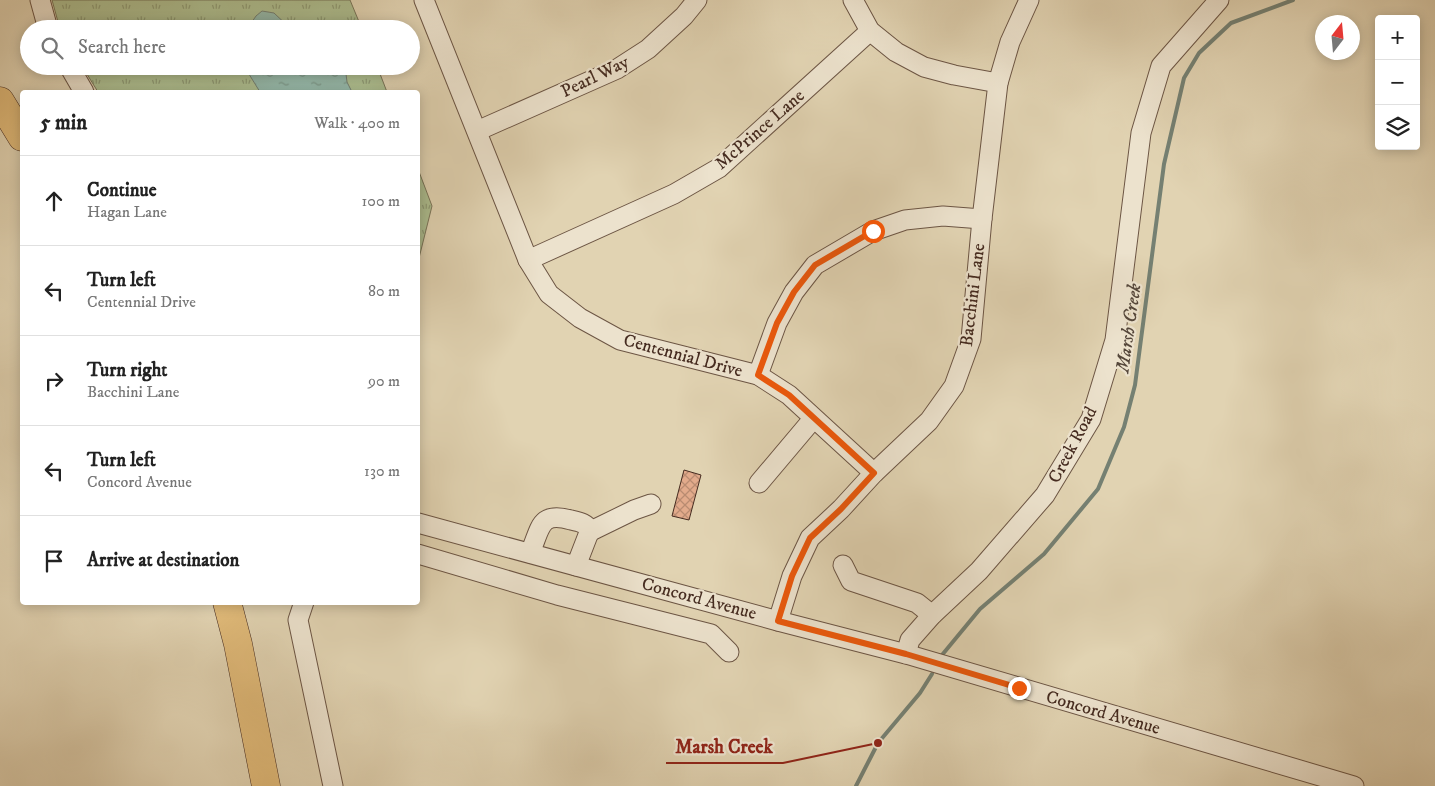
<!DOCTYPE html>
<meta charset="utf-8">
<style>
:root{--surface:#fff;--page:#f6f6f6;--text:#222;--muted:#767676;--line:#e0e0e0}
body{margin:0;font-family:"IM FELL DW Pica",serif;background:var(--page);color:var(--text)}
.controls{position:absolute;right:15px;top:15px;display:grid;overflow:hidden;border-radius:5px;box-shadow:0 2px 12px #0003}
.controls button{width:45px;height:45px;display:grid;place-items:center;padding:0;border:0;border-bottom:1px solid var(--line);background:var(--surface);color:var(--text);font:25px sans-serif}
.compass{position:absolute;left:1315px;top:15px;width:45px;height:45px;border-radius:50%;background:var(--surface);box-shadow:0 2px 12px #0003;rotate:16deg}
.stop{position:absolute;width:15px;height:15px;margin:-11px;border:4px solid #ea580c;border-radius:50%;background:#fff}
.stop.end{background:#ea580c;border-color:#fff;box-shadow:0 1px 5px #0008}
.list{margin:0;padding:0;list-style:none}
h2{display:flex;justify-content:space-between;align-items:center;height:65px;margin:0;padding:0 20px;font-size:21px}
h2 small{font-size:16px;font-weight:400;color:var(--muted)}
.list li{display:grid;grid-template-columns:32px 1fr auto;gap:15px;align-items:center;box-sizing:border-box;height:90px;padding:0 20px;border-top:1px solid var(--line)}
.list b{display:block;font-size:19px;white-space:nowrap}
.list p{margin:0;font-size:16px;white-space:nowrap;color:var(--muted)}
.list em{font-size:16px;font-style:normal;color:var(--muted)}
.icon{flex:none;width:28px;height:28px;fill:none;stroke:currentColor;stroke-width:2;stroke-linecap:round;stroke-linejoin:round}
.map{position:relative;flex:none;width:1435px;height:786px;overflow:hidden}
.search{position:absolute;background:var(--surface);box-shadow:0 2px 12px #0003;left:20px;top:20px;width:400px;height:55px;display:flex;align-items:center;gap:12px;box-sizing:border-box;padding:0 18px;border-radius:28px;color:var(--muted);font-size:19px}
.panel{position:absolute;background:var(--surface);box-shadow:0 2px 12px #0003;left:20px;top:90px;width:400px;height:515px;border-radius:5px}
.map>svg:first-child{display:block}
.grass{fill:url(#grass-tufts);stroke:#797458}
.water{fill:url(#water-ripples);stroke:#758072}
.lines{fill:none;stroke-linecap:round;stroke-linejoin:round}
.stream{stroke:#758072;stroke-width:4}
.building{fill:url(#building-cross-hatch);stroke:#452b20}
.minor-casing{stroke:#6c5544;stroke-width:21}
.highway-casing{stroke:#452b20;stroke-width:29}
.minor{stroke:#ece2cd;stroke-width:19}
.highway{stroke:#e0ba79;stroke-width:28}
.route{stroke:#ea580c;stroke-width:6}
.labels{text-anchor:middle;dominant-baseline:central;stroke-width:4.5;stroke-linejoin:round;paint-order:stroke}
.street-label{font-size:18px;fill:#452b20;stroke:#ece2cd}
.water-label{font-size:19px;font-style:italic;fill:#55473b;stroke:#ece2cd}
.leader{fill:none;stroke:#8f2418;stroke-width:2}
.callout-dot{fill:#8f2418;stroke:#ece2cd;stroke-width:2}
.callout-label{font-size:19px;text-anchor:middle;font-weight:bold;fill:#8f2418;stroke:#ece2cd;stroke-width:4.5;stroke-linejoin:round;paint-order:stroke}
</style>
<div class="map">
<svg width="1435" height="786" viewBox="0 0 1435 786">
<defs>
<pattern id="grass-tufts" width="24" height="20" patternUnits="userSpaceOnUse" patternTransform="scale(1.25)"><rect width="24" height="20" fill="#adbe90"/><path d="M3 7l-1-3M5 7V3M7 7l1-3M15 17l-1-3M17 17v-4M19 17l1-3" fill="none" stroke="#8f9b75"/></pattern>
<pattern id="water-ripples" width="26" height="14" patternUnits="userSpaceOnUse" patternTransform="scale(1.25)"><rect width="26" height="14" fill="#95b8a9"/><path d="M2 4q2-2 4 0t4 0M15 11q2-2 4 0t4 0" fill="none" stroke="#7b9689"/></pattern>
<pattern id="building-cross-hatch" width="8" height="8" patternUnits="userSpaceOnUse" patternTransform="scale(1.25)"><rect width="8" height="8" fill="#e2aa8b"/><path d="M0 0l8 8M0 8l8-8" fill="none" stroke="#b98b71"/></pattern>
</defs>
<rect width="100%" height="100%" fill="#e1d3b2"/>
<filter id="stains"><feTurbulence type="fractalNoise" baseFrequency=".004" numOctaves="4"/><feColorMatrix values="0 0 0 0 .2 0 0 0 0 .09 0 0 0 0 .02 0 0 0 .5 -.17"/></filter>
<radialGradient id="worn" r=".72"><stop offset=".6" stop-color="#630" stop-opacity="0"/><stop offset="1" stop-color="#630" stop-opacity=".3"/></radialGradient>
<g class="grass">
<polygon points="52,0 350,0 362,29 60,29"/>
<polygon points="82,66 377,66 387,92 98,92"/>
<polygon points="418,169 432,206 418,262"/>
</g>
<g class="water">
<polygon points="262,11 274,13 291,29 247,29 256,16"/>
<polygon points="244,66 345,66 347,82 352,92 260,92"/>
</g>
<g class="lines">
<g class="stream">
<polyline points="942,655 980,609 1044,554 1098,489 1124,427 1135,385 1164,164 1184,78 1199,53 1231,23 1293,0"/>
<polyline points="856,786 878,743 920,693 932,674"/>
</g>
</g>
<polygon class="building" points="684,470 701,475 689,520 672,516"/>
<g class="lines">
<g class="minor-casing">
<g id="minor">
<polyline points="40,0 48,29"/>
<polyline points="424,0 528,260 549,294 580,318 620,340 758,375 789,395 874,473"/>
<polyline points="853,0 870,31 896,52 924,67 954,75 998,83"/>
<polyline points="69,66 84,92"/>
<polyline points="477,131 617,69 648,49 684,16 697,0"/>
<polyline points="528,260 674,194 719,168 870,31"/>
<polyline points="758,375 777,323 794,292 815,265 873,231 905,220 943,216 982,219"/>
<polyline points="759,483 813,419"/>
<polyline points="418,523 778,621 906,654 1354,786"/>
<path d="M530,553C541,528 539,511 571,520C580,522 586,523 591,531"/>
<polyline points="418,554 557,595 711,634 729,652"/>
<polyline points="843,565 851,581 917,603 932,615"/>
<polyline points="576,566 588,535 591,531 634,510 651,504"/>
<polyline points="304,602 298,620 333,786"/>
<polyline points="778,621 792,576 810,538 841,509 874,473 929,421 954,386 971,339 982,219 998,83 1010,42 1029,0"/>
<polyline points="906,654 910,640 932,615 979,571 1045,495 1091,419 1115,340 1141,133 1161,66 1219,0"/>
</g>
</g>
<g class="highway-casing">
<g id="highway">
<polyline points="0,101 22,137"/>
<polyline points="227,602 238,644 266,786"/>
</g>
</g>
<use href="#minor" class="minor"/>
<use href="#highway" class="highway"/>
</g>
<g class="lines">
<polyline class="route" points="873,231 815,265 794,292 777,323 758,375 789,395 874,473 841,509 810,538 792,576 778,621 906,654 1019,688"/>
</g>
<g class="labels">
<g class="street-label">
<text transform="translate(595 77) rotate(-26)">Pearl Way</text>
<text transform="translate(760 130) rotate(-41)">McPrince Lane</text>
<text transform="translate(973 295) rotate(-83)">Bacchini Lane</text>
<text transform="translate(683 356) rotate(15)">Centennial Drive</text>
<text transform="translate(1073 445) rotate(-62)">Creek Road</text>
<text transform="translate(699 599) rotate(15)">Concord Avenue</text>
<text transform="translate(1103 713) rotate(16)">Concord Avenue</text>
</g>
<g class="water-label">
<text transform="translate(1129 328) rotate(-82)">Marsh Creek</text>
</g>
</g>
<path class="leader" d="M878 743L783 763H666"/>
<circle class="callout-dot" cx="878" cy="743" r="5"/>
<g class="callout-label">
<text x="724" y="753">Marsh Creek</text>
</g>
<rect width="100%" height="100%" filter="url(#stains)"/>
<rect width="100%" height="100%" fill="url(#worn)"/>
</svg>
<div class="controls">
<button>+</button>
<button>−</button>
<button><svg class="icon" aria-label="layers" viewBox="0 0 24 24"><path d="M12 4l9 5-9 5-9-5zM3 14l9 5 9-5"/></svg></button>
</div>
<svg class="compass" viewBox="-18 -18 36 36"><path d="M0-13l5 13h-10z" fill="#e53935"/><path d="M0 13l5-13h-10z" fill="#767676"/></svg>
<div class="stop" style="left:873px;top:231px"></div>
<div class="stop end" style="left:1019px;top:688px"></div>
<div class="search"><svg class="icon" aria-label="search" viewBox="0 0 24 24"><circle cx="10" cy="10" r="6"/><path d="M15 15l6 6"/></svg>Search here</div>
<section class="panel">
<h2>5 min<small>Walk · 400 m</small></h2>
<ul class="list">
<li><svg class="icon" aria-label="ahead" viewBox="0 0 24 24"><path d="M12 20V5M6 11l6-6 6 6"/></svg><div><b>Continue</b><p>Hagan Lane</p></div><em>100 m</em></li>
<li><svg class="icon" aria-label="left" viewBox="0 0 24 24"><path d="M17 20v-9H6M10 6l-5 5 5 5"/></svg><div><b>Turn left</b><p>Centennial Drive</p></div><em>80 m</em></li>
<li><svg class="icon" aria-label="right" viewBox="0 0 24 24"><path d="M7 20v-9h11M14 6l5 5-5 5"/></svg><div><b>Turn right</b><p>Bacchini Lane</p></div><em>90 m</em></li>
<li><svg class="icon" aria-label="left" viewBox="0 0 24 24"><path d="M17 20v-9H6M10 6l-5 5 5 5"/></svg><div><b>Turn left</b><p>Concord Avenue</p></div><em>130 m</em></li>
<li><svg class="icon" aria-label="arrive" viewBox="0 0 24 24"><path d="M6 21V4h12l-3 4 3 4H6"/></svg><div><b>Arrive at destination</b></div></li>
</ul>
</section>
</div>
